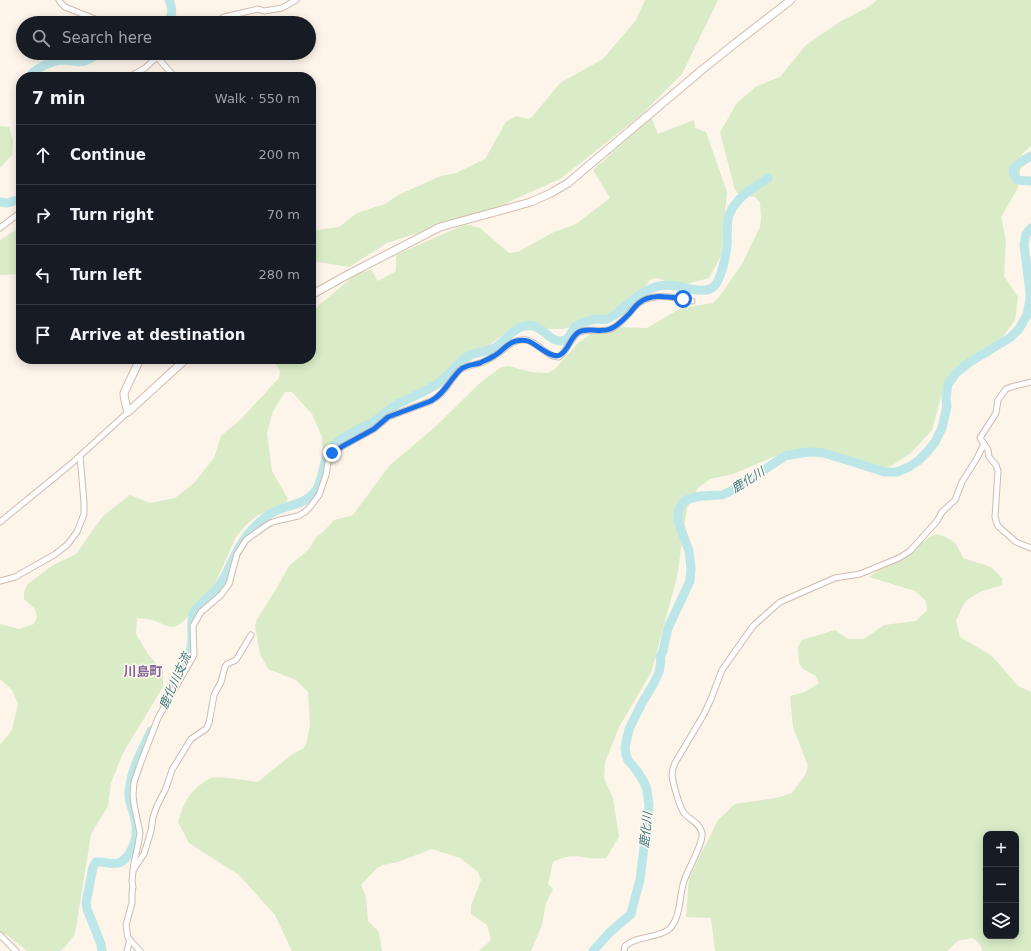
<!DOCTYPE html>
<meta charset="utf-8">
<style>
:root{--surface:#171b24;--page:#20242c;--text:#f1f3f6;--muted:#9ea1a6;--line:#363941}
body{margin:0;font-family:"DejaVu Sans","Noto Sans JP",sans-serif;background:var(--page);color:var(--text)}
.controls{position:absolute;right:12px;bottom:12px;display:grid;overflow:hidden;border-radius:8px;box-shadow:0 2px 10px #0003}
.controls button{width:36px;height:36px;display:grid;place-items:center;padding:0;border:0;border-bottom:1px solid var(--line);background:var(--surface);color:var(--text);font:20px sans-serif}
.stop{position:absolute;width:12px;height:12px;margin:-9px;border:3px solid #1a73e8;border-radius:50%;background:#fff}
.stop.end{background:#1a73e8;border-color:#fff;box-shadow:0 1px 4px #0008}
.list{margin:0;padding:0;list-style:none}
h2{display:flex;justify-content:space-between;align-items:center;height:52px;margin:0;padding:0 16px;font-size:17px}
h2 small{font-size:13px;font-weight:400;color:var(--muted)}
.list li{display:grid;grid-template-columns:26px 1fr auto;gap:12px;align-items:center;box-sizing:border-box;height:60px;padding:0 16px;border-top:1px solid var(--line)}
.list b{display:block;font-size:15px;white-space:nowrap}
.list em{font-size:13px;font-style:normal;color:var(--muted)}
.icon{flex:none;width:22px;height:22px;fill:none;stroke:currentColor;stroke-width:2;stroke-linecap:round;stroke-linejoin:round}
.map{position:relative;flex:none;width:1031px;height:951px;overflow:hidden}
.search{position:absolute;background:var(--surface);box-shadow:0 2px 10px #0003;left:16px;top:16px;width:300px;height:44px;display:flex;align-items:center;gap:10px;box-sizing:border-box;padding:0 14px;border-radius:22px;color:var(--muted);font-size:15px}
.panel{position:absolute;background:var(--surface);box-shadow:0 2px 10px #0003;left:16px;top:72px;width:300px;height:292px;border-radius:16px}
.map>svg:first-child{display:block}
.green{fill:#d9ecc7;fill-rule:evenodd}
.lines{fill:none;stroke-linecap:round;stroke-linejoin:round}
.river{stroke:#bce6e8;stroke-width:9}
.street-casing{stroke:#d1baae;stroke-width:7}
.secondary-casing{stroke:#d6bdae;stroke-width:9}
.street{stroke:#fff;stroke-width:5}
.secondary{stroke:#fff;stroke-width:7}
.route{stroke:#1a73e8;stroke-width:5}
.labels{text-anchor:middle;dominant-baseline:central;stroke-width:3;stroke-linejoin:round;paint-order:stroke}
.water-label{font-size:12px;font-style:italic;fill:#3d797e;stroke:#fff8f1}
.quarter-label{font-size:13px;font-weight:bold;fill:#806495;stroke:#fff8f1}
</style>
<div class="map">
<svg width="1031" height="951" viewBox="0 0 1031 951">
<rect width="100%" height="100%" fill="#fdf4ea"/>
<g class="green">
<polygon points="645,0 718,0 682,74 640,116 560,179 502,205 387,243 349,267 319,262 311,263 311,231 339,227 357,213 385,204 398,195 441,176 456,173 485,159 506,122 516,116 528,119 532,117 560,83 603,59 636,20"/>
<path d="M877,0H1031V146L1022,154L1018,188L1001,217L1006,240L1004,276L1018,297L1015,320L990,355L963,369L950,380L942,393L932,430L911,453L891,466L876,470L862,464L800,453L776,456L733,474L710,479L698,488L687,508L677,577L651,673L619,727L605,762L604,778L613,798L619,837L606,858C585,861 575,850 553,862L548,884L553,889L546,903L542,925L531,951H479L491,940L487,925L471,914V906L481,880L478,872L460,858L432,849L398,862L383,865L377,868L361,885L366,897L368,921L379,932L382,951H292L275,915L239,875L189,843L178,822C183,806 188,792 203,783C205,781 208,779 211,778C220,775 248,781 258,782L291,755L304,748L307,741L310,724L308,692L296,680L268,669L260,654L255,626L257,619L275,591L289,566L308,550L317,536L323,532L334,520L353,515L390,465L435,427L481,382L500,368L508,366L531,372L547,373L555,369L578,343L592,333L616,327L647,328L681,308L713,303L719,297L742,264L760,227L761,218L760,202L755,197L740,195L735,190L720,132L737,103L757,86L780,77L806,45L841,21L870,6Z"/>
<polygon points="651,117 658,134 694,120 695,128 706,132 727,192 721,256 709,278 679,286 657,278 650,280 623,315 563,329 548,329 526,324 511,328 448,379 391,405 354,437 329,468 321,469 323,461 322,437 312,414 292,392 285,392 273,411 267,433 272,471 288,499 285,505 258,515 246,525 236,537 213,588 198,608 180,624 174,627 167,626 153,620 137,618 136,634 148,654 163,672 163,687 123,753 111,783 108,806 91,834 75,934 65,947 60,951 27,951 7,935 0,932 0,745 12,730 18,704 12,690 0,679 0,624 19,629 34,624 37,617 35,609 24,599 24,591 28,584 53,565 76,554 103,516 130,495 150,503 175,498 194,483 214,458 221,436 240,420 279,378 280,371 276,364 278,359 311,359 311,312 356,274 371,270 378,281 396,271 396,255 466,224 480,228 509,253 518,252 554,232 576,224 610,198 593,170"/>
<polygon points="0,126 9,127 13,141 12,155 0,168"/>
<polygon points="21,227 21,274 0,275 0,240"/>
<path d="M937,534C955,541 955,540 963,558L991,567L1002,578V585L980,592L967,600L962,607L956,621L960,637L992,656L1018,686L1031,692V951H982C981,944 977,941 972,938L958,941L947,951H715L711,918L686,917L689,878L718,820L735,804L776,798L792,793L806,774L808,766L793,727L790,696L805,692L819,683L816,676L803,669L799,663L798,647L802,640L835,630L848,639H864L884,625L916,621L927,610L926,601L915,591L869,577L930,537ZM986,834H1016V936H986Z"/>
</g>
<g class="lines">
<g class="river">
<path d="M167,23C173,14 173,10 169,0"/>
<path d="M29,77C35,68 52,61 62,60C71,60 80,64 87,60C91,59 95,55 98,53"/>
<path d="M1031,156C1026,159 1018,163 1014,168C1013,170 1013,172 1014,174C1016,183 1024,180 1031,181"/>
<polyline points="0,202 7,203 21,199"/>
<path d="M164,705C168,697 171,689 175,680C181,670 188,659 191,648C194,637 189,624 194,612C199,603 209,598 216,590C225,579 229,567 235,555C243,538 255,524 270,514C284,505 303,506 314,493C325,480 321,460 333,447C341,437 359,429 371,423C379,419 385,412 393,407C408,397 426,393 440,382C445,378 449,374 453,370C459,364 463,358 470,355C478,352 488,352 496,347C506,340 512,329 524,326C544,322 549,346 565,340C570,338 572,330 576,326C582,322 591,320 597,319C600,319 603,320 606,319C612,318 617,313 621,310C632,301 642,291 655,287C673,280 698,296 712,288C718,284 719,278 721,273C724,264 726,255 727,246C728,236 726,225 729,215C733,204 744,194 753,188C758,184 763,182 768,178"/>
<path d="M102,951L101,944L87,909L86,903L89,888L93,867L96,862C103,861 110,865 118,863C123,862 126,858 129,854C137,842 138,829 134,815C132,808 128,800 129,791C131,770 142,750 151,731"/>
<polyline points="593,951 609,933 631,914 636,894 640,880 649,805 647,790 644,782 637,771 628,760 626,755 625,747 629,729 642,703 654,683 659,672 661,661 660,657 663,651 668,628 690,581 691,568 689,551 678,521 678,512 680,507 684,501 692,498 701,496 722,495 733,490 785,456 801,453 812,452 824,453 885,472 897,472 909,467 918,461 928,451 935,442 942,428 947,406 946,398 948,384 956,373 970,362 1011,337 1019,329 1027,315 1030,300 1030,292 1024,245 1026,234 1031,228"/>
</g>
<g class="street-casing">
<g id="street">
<polyline points="59,0 60,2 65,7 105,23"/>
<polyline points="213,23 224,17 258,9 264,11 282,8 296,0"/>
<polyline points="150,53 157,57 172,74 171,77"/>
<polyline points="129,77 145,68 157,57 162,53"/>
<polyline points="0,228 21,212"/>
<polyline points="1031,382 1011,387 1006,389 998,400 996,413 980,438 988,450 989,457 996,465 998,471 995,517 997,524 999,527 1016,542 1031,548"/>
<polyline points="0,522 71,464 128,412"/>
<polyline points="0,581 15,577 54,555 67,545 77,532 84,514 84,502 80,456"/>
<polyline points="133,870 144,854 151,831 153,817 157,806 166,788 172,770 191,739 206,729 209,723 214,695 221,682 225,667 227,664 236,660 251,635"/>
<polyline points="0,935 16,951"/>
<polyline points="127,951 130,940"/>
<path d="M140,951L128,938L126,925L132,903V893L133,887L132,881L134,863L138,845L140,833L134,804L133,795L134,782L141,762L158,718L194,655L193,626L201,612L221,595L229,584L237,554L246,540L257,532L270,523L276,521L298,516L305,512L310,507L319,495L326,475L329,456L332,453L343,446L374,429L388,417L431,401C446,393 449,380 460,370C466,365 476,365 483,362C487,360 491,358 494,356C505,350 512,338 526,340C536,342 543,352 553,356C553,356 558,357 559,357C567,351 570,339 578,333C587,327 601,333 611,329C623,323 629,312 638,304C652,291 676,298 692,301"/>
<path d="M624,951L625,946C636,936 657,938 668,930C681,920 679,896 684,881C687,871 704,842 702,833C700,823 690,820 684,813C679,806 673,783 672,775C672,770 673,767 675,763L704,714L711,699L722,670L753,626L780,602L835,578L860,574L899,558L910,551L937,521L942,512L955,500L962,482L977,458L984,444"/>
</g>
</g>
<g class="secondary-casing">
<g id="secondary">
<polyline points="311,295 349,274 440,227 531,202 551,193 568,183 703,69 733,45 791,0"/>
<path d="M140,359L124,393C124,399 126,405 128,412L186,359"/>
</g>
</g>
<use href="#street" class="street"/>
<use href="#secondary" class="secondary"/>
</g>
<g class="lines">
<path class="route" d="M332,453L343,446L374,429L388,417L431,401C445,393 449,381 460,370C465,365 473,365 480,363C484,361 489,359 494,356C502,352 507,343 516,341C520,340 525,340 528,341C537,344 552,360 560,355C569,350 570,337 579,332C588,327 600,333 610,329C617,327 623,320 629,314C632,311 635,306 639,303C651,293 669,297 683,299"/>
</g>
<g class="labels">
<g class="water-label">
<text transform="translate(748 480) rotate(-32)">鹿化川</text>
<text transform="translate(175 681) rotate(-66)">鹿化川支流</text>
<text transform="translate(646 830) rotate(-84)">鹿化川</text>
</g>
<g class="quarter-label">
<text x="143" y="671">川島町</text>
</g>
</g>
</svg>
<div class="controls">
<button>+</button>
<button>−</button>
<button><svg class="icon" aria-label="layers" viewBox="0 0 24 24"><path d="M12 4l9 5-9 5-9-5zM3 14l9 5 9-5"/></svg></button>
</div>
<div class="stop" style="left:683px;top:299px"></div>
<div class="stop end" style="left:332px;top:453px"></div>
<div class="search"><svg class="icon" aria-label="search" viewBox="0 0 24 24"><circle cx="10" cy="10" r="6"/><path d="M15 15l6 6"/></svg>Search here</div>
<section class="panel">
<h2>7 min<small>Walk · 550 m</small></h2>
<ul class="list">
<li><svg class="icon" aria-label="ahead" viewBox="0 0 24 24"><path d="M12 20V5M6 11l6-6 6 6"/></svg><div><b>Continue</b></div><em>200 m</em></li>
<li><svg class="icon" aria-label="right" viewBox="0 0 24 24"><path d="M7 20v-9h11M14 6l5 5-5 5"/></svg><div><b>Turn right</b></div><em>70 m</em></li>
<li><svg class="icon" aria-label="left" viewBox="0 0 24 24"><path d="M17 20v-9H6M10 6l-5 5 5 5"/></svg><div><b>Turn left</b></div><em>280 m</em></li>
<li><svg class="icon" aria-label="arrive" viewBox="0 0 24 24"><path d="M6 21V4h12l-3 4 3 4H6"/></svg><div><b>Arrive at destination</b></div></li>
</ul>
</section>
</div>
